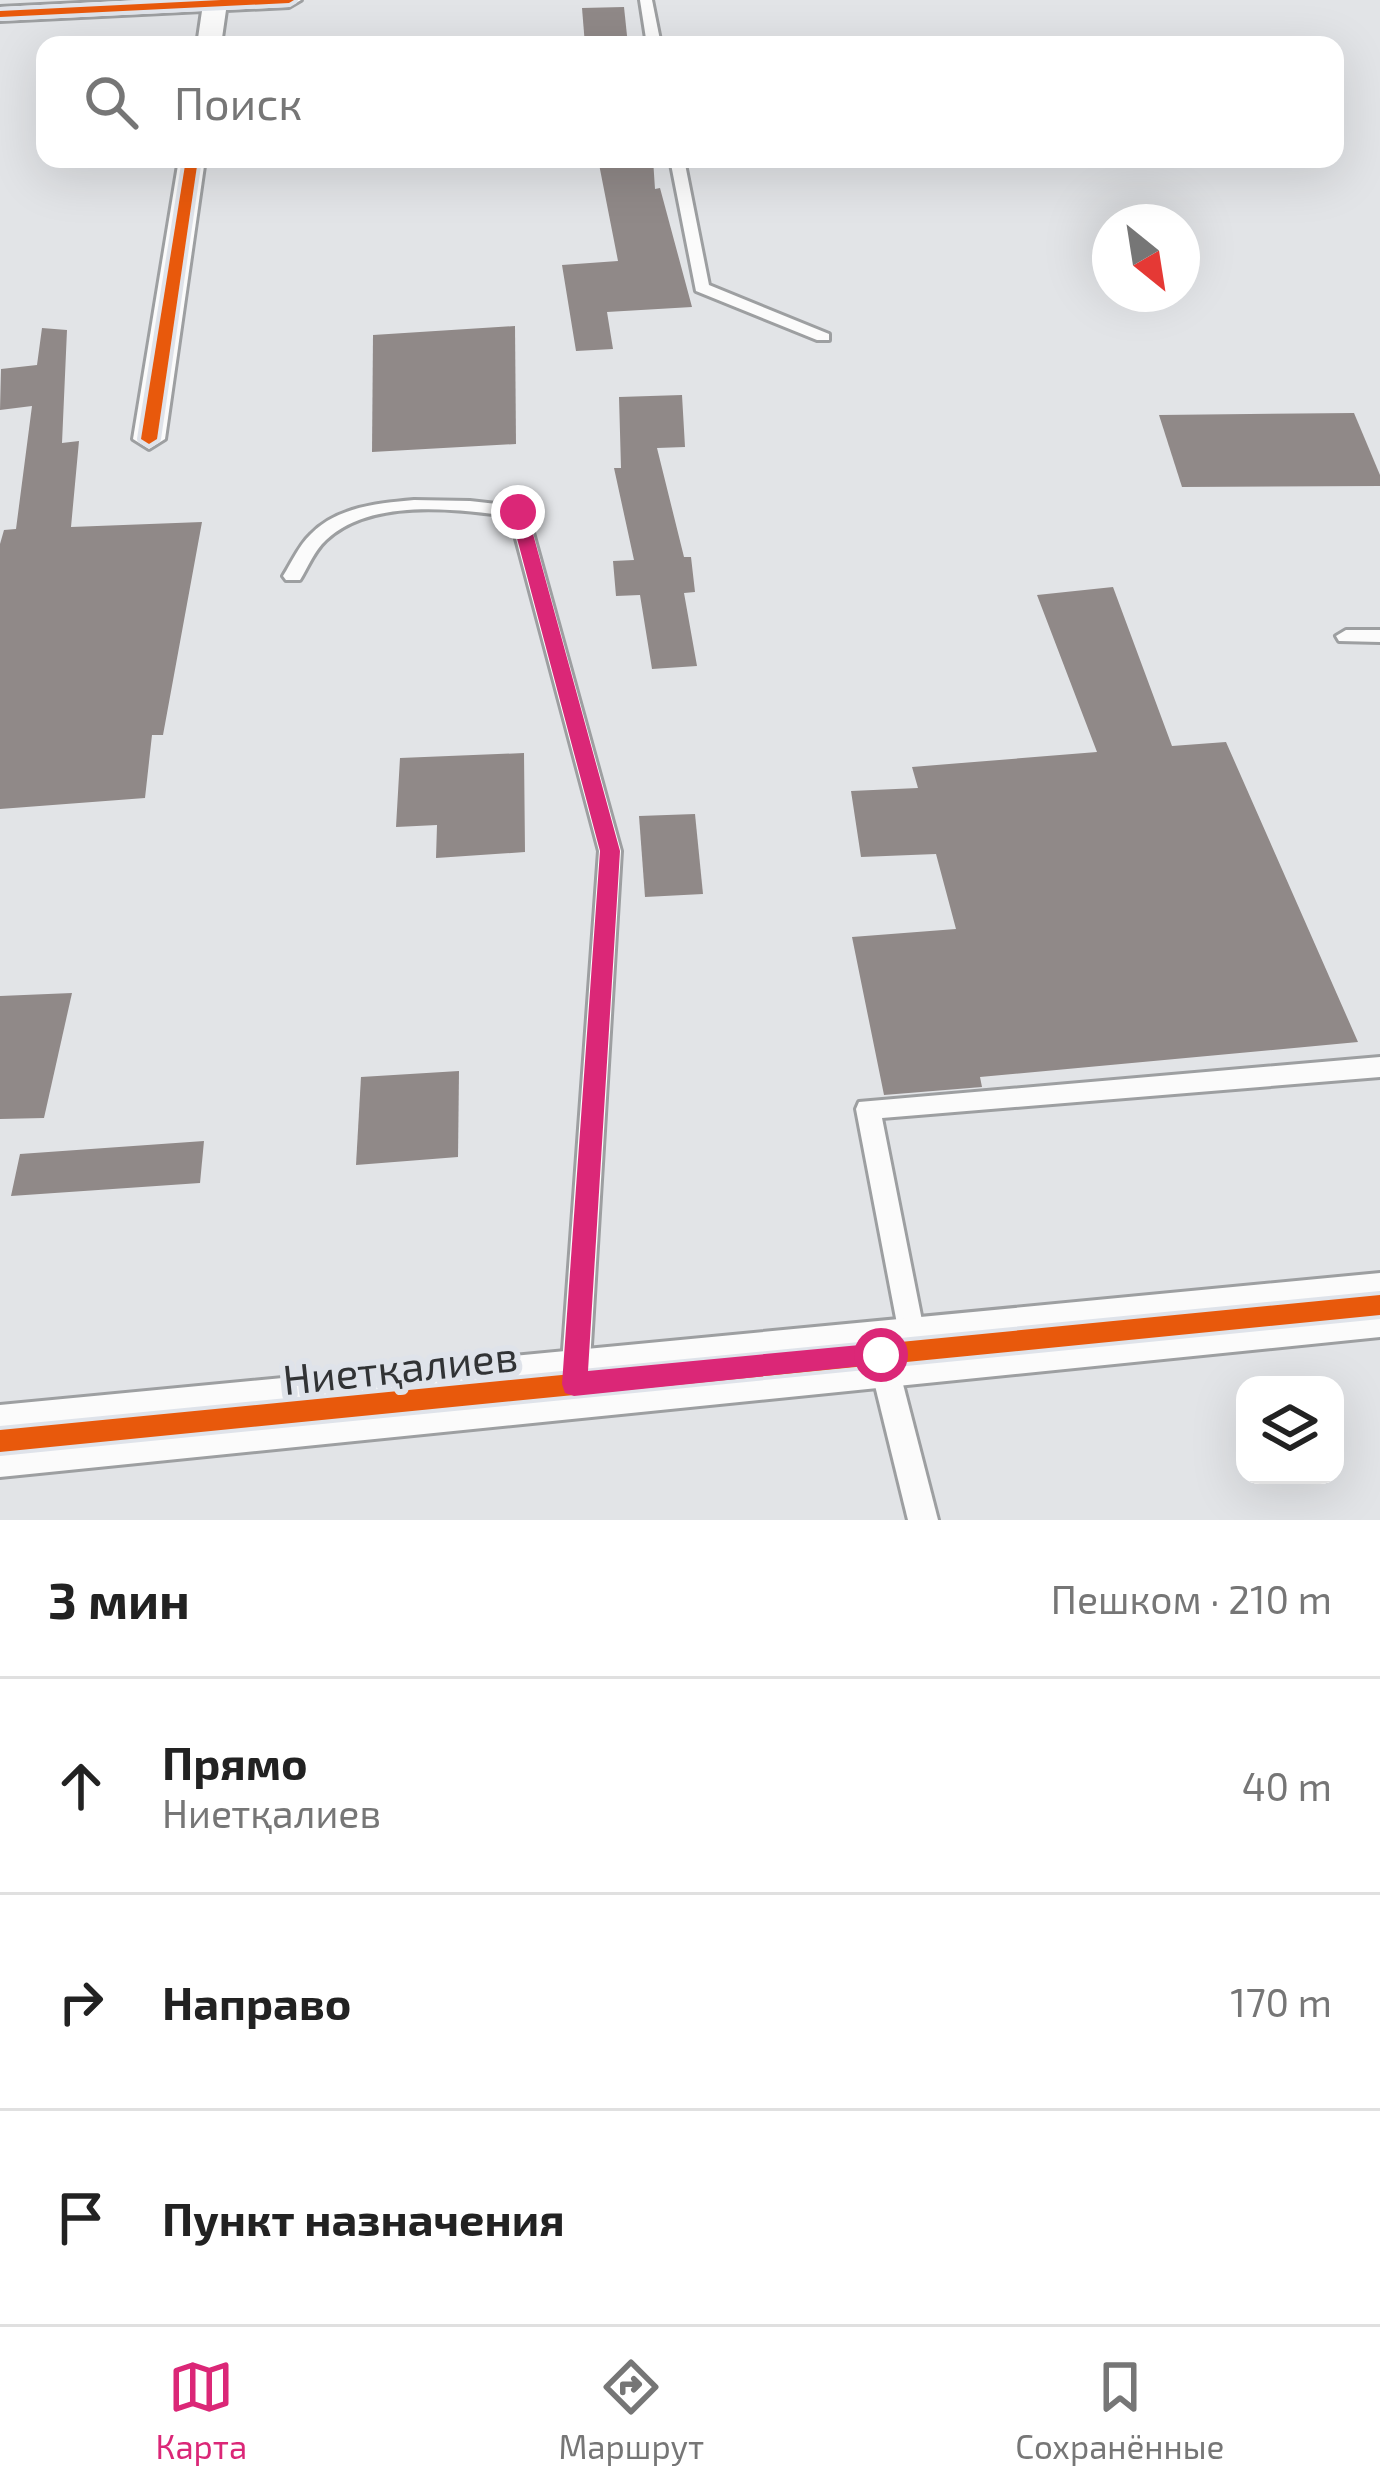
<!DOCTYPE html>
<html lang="ru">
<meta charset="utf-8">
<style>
:root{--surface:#fff;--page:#f2f2f2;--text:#222;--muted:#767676;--line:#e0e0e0;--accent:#db2777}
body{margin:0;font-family:"Exo 2",sans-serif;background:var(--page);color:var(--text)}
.controls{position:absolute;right:36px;bottom:36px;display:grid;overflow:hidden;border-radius:24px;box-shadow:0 12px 48px #0002}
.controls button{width:108px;height:108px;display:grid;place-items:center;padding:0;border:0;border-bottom:3px solid var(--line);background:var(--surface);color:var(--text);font:60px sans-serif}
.compass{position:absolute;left:1092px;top:204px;width:108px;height:108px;border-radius:50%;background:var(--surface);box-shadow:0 12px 48px #0002;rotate:150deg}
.stop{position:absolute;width:36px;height:36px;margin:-27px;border:9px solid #db2777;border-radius:50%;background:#fff}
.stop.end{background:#db2777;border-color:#fff;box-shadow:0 3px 12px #0008}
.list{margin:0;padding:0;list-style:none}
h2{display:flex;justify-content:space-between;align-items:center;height:156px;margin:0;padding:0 48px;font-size:51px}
h2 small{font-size:39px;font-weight:400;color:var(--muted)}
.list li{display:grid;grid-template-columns:78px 1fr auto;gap:36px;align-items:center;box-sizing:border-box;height:216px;padding:0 48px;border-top:3px solid var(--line)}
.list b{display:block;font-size:45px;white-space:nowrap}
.list p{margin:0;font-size:39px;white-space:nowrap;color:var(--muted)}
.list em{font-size:39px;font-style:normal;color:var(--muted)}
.icon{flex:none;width:66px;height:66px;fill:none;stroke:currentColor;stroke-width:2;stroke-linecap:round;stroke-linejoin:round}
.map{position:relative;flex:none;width:1380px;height:1520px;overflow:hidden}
.search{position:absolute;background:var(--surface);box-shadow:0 12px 48px #0002;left:36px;right:36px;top:36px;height:132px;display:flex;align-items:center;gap:30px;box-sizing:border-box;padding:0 42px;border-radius:24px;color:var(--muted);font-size:45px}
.sheet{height:804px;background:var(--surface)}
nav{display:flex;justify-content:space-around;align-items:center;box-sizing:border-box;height:168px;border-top:3px solid var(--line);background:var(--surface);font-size:33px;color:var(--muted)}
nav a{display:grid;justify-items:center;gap:6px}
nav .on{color:var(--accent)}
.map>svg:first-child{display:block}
.building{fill:#908988}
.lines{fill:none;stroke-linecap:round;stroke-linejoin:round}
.lane-casing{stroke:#9d9fa1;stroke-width:6}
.street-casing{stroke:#9d9fa1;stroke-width:6}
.secondary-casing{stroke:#9d9fa1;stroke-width:6}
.lane{fill:#fbfbfb;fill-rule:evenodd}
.street{fill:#fbfbfb;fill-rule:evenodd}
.secondary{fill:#fbfbfb;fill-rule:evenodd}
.cycleway-casing{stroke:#dfe3ea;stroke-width:8}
.cycleway{fill:#e8590c;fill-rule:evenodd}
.route{fill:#db2777}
.labels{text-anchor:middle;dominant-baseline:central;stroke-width:12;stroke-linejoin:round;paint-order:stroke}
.near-street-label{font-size:42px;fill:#313335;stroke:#dfe3ea}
</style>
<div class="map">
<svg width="1380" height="1520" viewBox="0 0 1380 1520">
<rect width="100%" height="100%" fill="#e2e4e7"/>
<g class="building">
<polygon points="624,7 628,45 585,45 582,8"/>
<polygon points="598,159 653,159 655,189 660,188 692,307 607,312 613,349 576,351 562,265 618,261"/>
<polygon points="515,326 516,444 372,452 373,335"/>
<polygon points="42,328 67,330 62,443 79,441 71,527 202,522 163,735 152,735 145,798 0,809 0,544 4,530 16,529 32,406 0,410 1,369 37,365"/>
<polygon points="682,395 685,447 657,448 684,557 691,557 695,592 684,593 697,666 652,669 640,595 616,596 613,561 634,560 614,468 621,468 619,397"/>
<polygon points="1354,413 1380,475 1380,486 1182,487 1159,415"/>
<polygon points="1113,587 1172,746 1226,742 1358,1042 980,1077 982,1087 884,1095 852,937 956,929 936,854 861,857 851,791 918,788 912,767 1097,752 1037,595"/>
<polygon points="524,753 525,852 436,858 437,825 396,827 400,758"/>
<polygon points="695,814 703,894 645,897 639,816"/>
<polygon points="72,993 44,1118 0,1119 0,996"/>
<polygon points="459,1071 458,1157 356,1165 361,1077"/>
<polygon points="204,1141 200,1183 11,1196 20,1154"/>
</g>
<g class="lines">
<g class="lane-casing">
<g id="lane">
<polygon points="640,0 652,0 661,45 647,45"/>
<polygon points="670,159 684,159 709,285 829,334 829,340 817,340 696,291"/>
<path d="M414,500L470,501L524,507L527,511L621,851L589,1378L585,1387L575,1391L565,1387L561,1378L599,851L510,516C454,509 371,498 326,540C314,551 308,567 300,580H286L283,576C292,562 299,545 311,534C337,507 379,503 414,500Z"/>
<polygon points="1346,630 1380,630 1380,642 1339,641 1336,636"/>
<polygon points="1380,1057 1380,1077 882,1118 927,1346 923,1355 913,1358 903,1355 856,1109 859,1102"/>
<polygon points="883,1348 893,1352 897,1361 938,1520 908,1520 869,1361 873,1352"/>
</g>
</g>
<g class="street-casing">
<g id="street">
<polygon points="141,0 301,0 289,7 226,10 221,45 197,45 202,11 0,21 0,7"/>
<polygon points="179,159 205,159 165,439 149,449 133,439"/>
</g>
</g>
<g class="secondary-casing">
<polygon id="secondary" points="1380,1273 1380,1337 0,1477 0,1405"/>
</g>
<use href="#lane" class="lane"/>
<use href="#street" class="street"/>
<use href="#secondary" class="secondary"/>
<g class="cycleway-casing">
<g id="cycleway">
<polygon points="221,0 294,0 289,3 0,17 0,11"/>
<polygon points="186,159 198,159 157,439 149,444 141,439"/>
<polygon points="1380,1295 1380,1315 0,1452 0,1430"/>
</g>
</g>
<use href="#cycleway" class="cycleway"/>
</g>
<polygon class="route" points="518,506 527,512 620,851 588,1371 881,1343 894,1355 890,1363 574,1396 565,1393 562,1384 600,851 510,512"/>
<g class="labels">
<g class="near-street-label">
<text transform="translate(400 1366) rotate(-6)">Ниетқалиев</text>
</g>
</g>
</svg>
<div class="controls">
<button><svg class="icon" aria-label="layers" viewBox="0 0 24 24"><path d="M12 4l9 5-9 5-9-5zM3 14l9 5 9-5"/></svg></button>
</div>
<svg class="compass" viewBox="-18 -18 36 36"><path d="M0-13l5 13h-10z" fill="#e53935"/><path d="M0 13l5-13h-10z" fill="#767676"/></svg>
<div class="stop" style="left:881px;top:1355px"></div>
<div class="stop end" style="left:518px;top:512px"></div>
<div class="search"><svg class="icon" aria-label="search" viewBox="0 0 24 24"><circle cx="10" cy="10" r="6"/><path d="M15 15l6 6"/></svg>Поиск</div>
</div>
<section class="sheet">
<h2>3 мин<small>Пешком · 210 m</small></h2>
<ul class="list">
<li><svg class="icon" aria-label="ahead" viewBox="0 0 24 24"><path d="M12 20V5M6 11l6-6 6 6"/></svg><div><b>Прямо</b><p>Ниетқалиев</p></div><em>40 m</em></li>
<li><svg class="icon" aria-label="right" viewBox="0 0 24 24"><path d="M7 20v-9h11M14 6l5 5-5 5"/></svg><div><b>Направо</b></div><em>170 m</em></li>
<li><svg class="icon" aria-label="arrive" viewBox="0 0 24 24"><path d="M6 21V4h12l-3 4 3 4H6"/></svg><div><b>Пункт назначения</b></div></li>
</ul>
</section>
<nav>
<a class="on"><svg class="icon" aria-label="map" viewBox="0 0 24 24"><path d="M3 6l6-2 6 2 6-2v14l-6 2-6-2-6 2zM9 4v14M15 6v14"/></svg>Карта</a>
<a><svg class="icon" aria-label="directions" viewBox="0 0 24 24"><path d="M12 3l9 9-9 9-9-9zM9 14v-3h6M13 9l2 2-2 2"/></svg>Маршрут</a>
<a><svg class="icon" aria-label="saved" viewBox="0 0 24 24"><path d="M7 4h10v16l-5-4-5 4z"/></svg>Сохранённые</a>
</nav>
